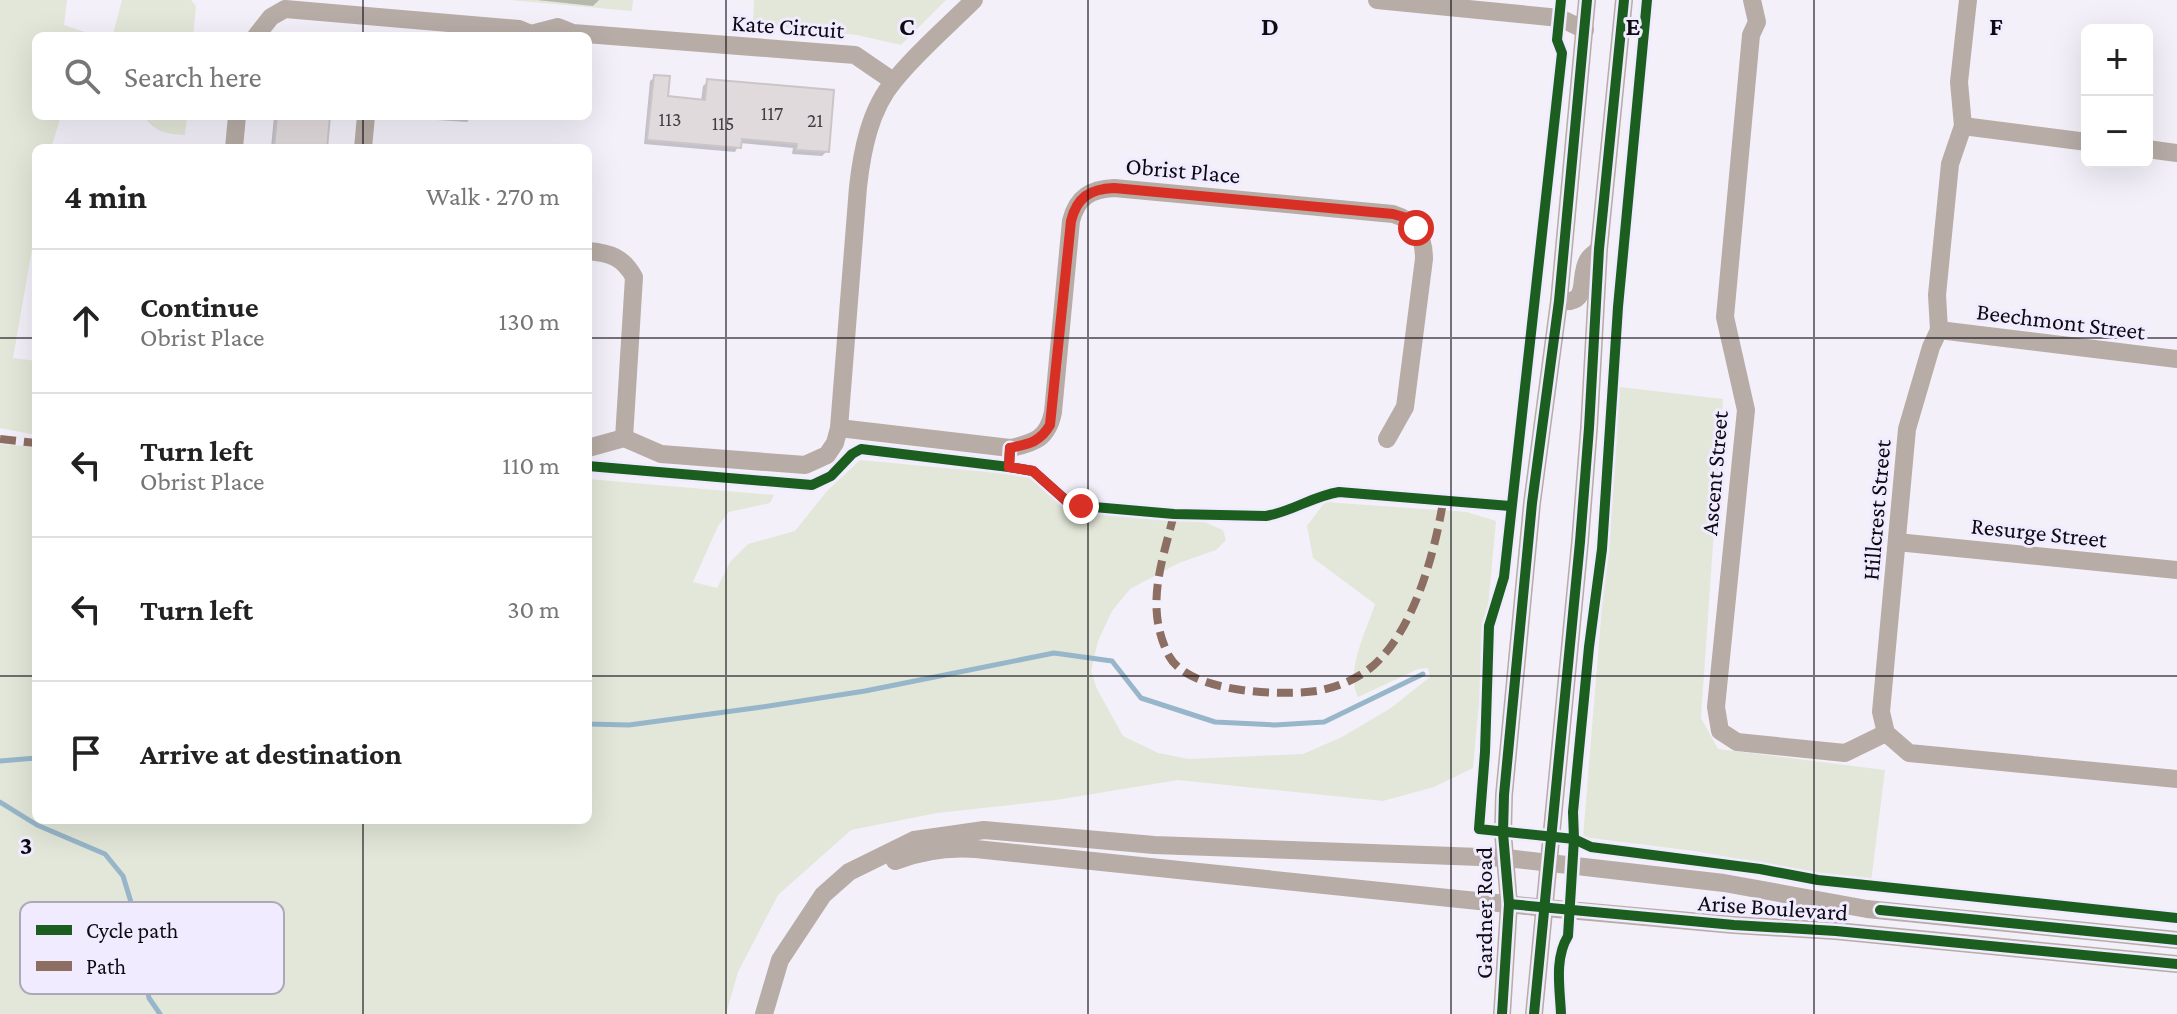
<!DOCTYPE html>
<meta charset="utf-8">
<style>
:root{--surface:#fff;--page:#f6f6f6;--text:#222;--muted:#767676;--line:#e0e0e0}
body{margin:0;font-family:"Crimson Pro",serif;background:var(--page);color:var(--text)}
.controls{position:absolute;right:24px;top:24px;display:grid;overflow:hidden;border-radius:12px;box-shadow:0 8px 32px #0002}
.controls button{width:72px;height:72px;display:grid;place-items:center;padding:0;border:0;border-bottom:2px solid var(--line);background:var(--surface);color:var(--text);font:40px sans-serif}
.stop{position:absolute;width:24px;height:24px;margin:-18px;border:6px solid #d93025;border-radius:50%;background:#fff}
.stop.end{background:#d93025;border-color:#fff;box-shadow:0 2px 8px #0008}
.list{margin:0;padding:0;list-style:none}
h2{display:flex;justify-content:space-between;align-items:center;height:104px;margin:0;padding:0 32px;font-size:34px}
h2 small{font-size:26px;font-weight:400;color:var(--muted)}
.list li{display:grid;grid-template-columns:52px 1fr auto;gap:24px;align-items:center;box-sizing:border-box;height:144px;padding:0 32px;border-top:2px solid var(--line)}
.list b{display:block;font-size:30px;white-space:nowrap}
.list p{margin:0;font-size:26px;white-space:nowrap;color:var(--muted)}
.list em{font-size:26px;font-style:normal;color:var(--muted)}
.icon{flex:none;width:44px;height:44px;fill:none;stroke:currentColor;stroke-width:2;stroke-linecap:round;stroke-linejoin:round}
.map{position:relative;flex:none;width:2177px;height:1014px;overflow:hidden}
.search{position:absolute;background:var(--surface);box-shadow:0 8px 32px #0002;left:32px;top:32px;width:560px;height:88px;display:flex;align-items:center;gap:20px;box-sizing:border-box;padding:0 28px;border-radius:12px;color:var(--muted);font-size:30px}
.panel{position:absolute;background:var(--surface);box-shadow:0 8px 32px #0002;left:32px;top:144px;width:560px;height:680px;border-radius:12px}
.map>svg:first-child{display:block}
.green{fill:#e2e7d9}
.shadow{fill:#0003}
.lines{fill:none;stroke-linecap:round;stroke-linejoin:round}
.stream{stroke:#97b6ca;stroke-width:5}
.building{fill:#e1dadd;stroke:#cbc5c8;stroke-width:2}
.minor{stroke:#b7aca6;stroke-width:18}
.quiet{stroke:#8d6e63;stroke-width:8;stroke-dasharray:16 8;stroke-linecap:butt}
.cycleway-casing{stroke:#f1ebff;stroke-width:15}
.cycleway{stroke:#1b5e20;stroke-width:10}
.route{stroke:#d93025;stroke-width:10}
.grid{fill:none;stroke:#0d0a12;stroke-width:2;stroke-opacity:0.55}
.labels{text-anchor:middle;dominant-baseline:central;stroke-width:6;stroke-linejoin:round;paint-order:stroke}
.number-label{font-size:20px;fill:#423e45}
.street-label{font-size:24px;fill:#0d0a12;stroke:#f1ebff}
.key{fill:#f1ebff;stroke:#ada8b8;stroke-width:2}
.key-label{font-size:22px;fill:#0d0a12}
.grid-label{font-size:26px;text-anchor:middle;font-weight:bold;fill:#0d0a12;stroke:#f1ebff;stroke-width:6;stroke-linejoin:round;paint-order:stroke}
</style>
<div class="map">
<svg width="2177" height="1014" viewBox="0 0 2177 1014">
<rect width="100%" height="100%" fill="#f3f0fa"/>
<g class="green">
<polygon points="0,0 67,0 64,25 94,35 113,34 122,0 191,0 196,6 193,36 36,36 36,116 61,116 51,148 36,148 36,226 13,358 36,361 36,435 0,428"/>
<polygon points="510,0 633,0 632,11"/>
<polygon points="754,0 946,0 901,45 857,35 753,24"/>
<path d="M144,116H187L185,135C167,134 155,133 144,116Z"/>
<polygon points="1620,387 1723,399 1701,718 1718,749 1885,770 1871,882 1694,851 1583,837"/>
<path d="M0,444L36,447V820H588V479L774,495L770,503L729,512L718,526L693,582L717,588L730,562L748,544L795,531L827,491L860,460L1030,476L1065,509L1188,515L1223,530L1226,540L1216,550L1179,563L1130,589L1112,611L1098,641L1091,671L1097,689L1123,736L1158,753L1189,759L1303,754L1342,737L1391,708L1430,677L1428,668L1418,669L1358,697C1345,670 1367,630 1375,604L1313,558L1307,526L1325,502L1467,512L1496,521L1473,768L1434,787L1383,801L1178,780L1056,800L937,813L851,830L778,895L738,972L726,1014H0Z"/>
</g>
<g class="shadow">
<polygon points="537,0 599,0 593,6"/>
<polygon points="655,77 666,98 701,101 703,86 708,81 827,151 822,156 792,154 793,148 740,143 735,152 644,144 650,81"/>
<polygon points="274,116 328,116 325,148 271,148"/>
<polygon points="437,116 472,116 467,122 437,120"/>
</g>
<g class="lines">
<g class="stream">
<polyline points="588,724 629,725 762,707 865,691 1054,653 1112,661 1141,698 1215,722 1275,725 1324,722 1423,674"/>
<polyline points="0,761 36,758"/>
<polyline points="0,802 37,825 105,854 123,876 138,925 143,970 149,998 160,1014"/>
</g>
</g>
<g class="building">
<polygon points="654,75 670,76 668,96 705,100 707,79 834,90 829,152 796,150 797,144 742,139 741,148 647,140"/>
<polygon points="277,116 330,116 327,148 274,148"/>
</g>
<g class="lines">
<g class="minor">
<polyline points="1377,0 1560,18 1585,30"/>
<polyline points="1752,0 1757,22 1751,35 1725,317 1746,410 1716,707 1720,731 1737,742 1845,753 1886,733"/>
<polyline points="1968,0 1959,82 1963,126 1950,164 1937,295 1939,330 1931,347 1907,429 1881,712 1886,733 1909,753 2177,779"/>
<polyline points="256,36 271,17 285,9 519,29 531,34 558,27 573,33 855,55 893,81"/>
<polyline points="1963,126 2087,142"/>
<polyline points="234,148 237,116"/>
<polyline points="363,148 366,116"/>
<polyline points="2147,149 2177,153"/>
<path d="M588,251C610,253 623,257 634,277L624,438"/>
<path d="M1559,301C1592,305 1577,278 1588,260C1590,256 1594,254 1597,251"/>
<polyline points="1939,330 2177,359"/>
<path d="M839,428L1010,448C1035,443 1048,438 1053,412L1071,221C1077,197 1091,189 1114,188L1393,214C1416,221 1424,236 1424,259L1405,407L1387,439"/>
<path d="M588,448L624,438L661,454L805,465L827,455L835,443L839,428L858,187C862,151 870,109 894,81C917,52 948,26 974,0"/>
<polyline points="1897,542 2177,570"/>
<path d="M895,861C921,851 948,847 976,849L1546,908L1734,925L1836,931L2177,964"/>
<polyline points="764,1014 780,960 823,895 849,872 914,840 984,830 1154,845 1507,858 1724,883 1867,909 2177,940"/>
<polyline points="1502,1014 1509,904 1503,833 1504,795 1532,503 1559,301 1587,0"/>
<polyline points="1534,1014 1580,542 1589,428 1599,249 1624,0"/>
</g>
<g class="quiet">
<polyline points="0,439 36,443"/>
<path d="M1174,514C1162,563 1144,607 1169,656C1189,693 1280,696 1317,691C1340,687 1365,676 1381,658C1416,621 1435,551 1443,502"/>
</g>
<g class="cycleway-casing">
<g id="cycleway">
<polyline points="1561,0 1557,40 1562,53 1504,577 1489,626 1485,752 1479,829 1574,839 1591,847 1760,869 1818,880 2177,918"/>
<path d="M1010,448L1009,467L1033,471L1071,505L1174,514L1266,516C1291,512 1313,496 1339,492L1510,506"/>
<polyline points="588,466 812,485 831,476 852,454 861,449 1009,467"/>
<polyline points="1509,904 1734,925 1836,931 2177,964"/>
<polyline points="1880,910 2177,940"/>
<polyline points="1502,1014 1509,904 1503,833 1504,795 1532,503 1559,301 1587,0"/>
<polyline points="1534,1014 1580,542 1589,428 1599,249 1624,0"/>
<path d="M1561,1014C1560,989 1554,959 1568,936L1574,839L1573,812L1589,647L1602,549L1618,307L1647,0"/>
</g>
</g>
<use href="#cycleway" class="cycleway"/>
</g>
<g class="lines">
<path class="route" d="M1081,506L1071,505L1033,471L1009,467L1010,448C1029,444 1040,442 1050,425L1071,221C1077,197 1090,189 1114,188L1393,214L1407,218L1416,228"/>
</g>
<path class="grid" d="M363,0V36M726,0V1014M1088,0V1014M1451,0V1014M1814,0V1014M363,116V148M0,338H36M588,338H2177M0,676H36M588,676H2177M363,820V1014"/>
<g class="labels">
<g class="number-label">
<text x="772" y="113">117</text>
<text x="670" y="119">113</text>
<text x="815" y="120">21</text>
<text x="723" y="123">115</text>
</g>
<g class="street-label">
<text transform="translate(788 26) rotate(4)">Kate Circuit</text>
<text transform="translate(1183 170) rotate(5)">Obrist Place</text>
<text transform="translate(2061 321) rotate(7)">Beechmont Street</text>
<text transform="translate(1714 473) rotate(-85)">Ascent Street</text>
<text transform="translate(1876 510) rotate(-85)">Hillcrest Street</text>
<text transform="translate(2039 532) rotate(6)">Resurge Street</text>
<text transform="translate(1773 907) rotate(4)">Arise Boulevard</text>
<text transform="translate(1483 913) rotate(-90)">Gardner Road</text>
</g>
</g>
<rect x="20" y="902" width="264" height="92" rx="12" class="key"/>
<rect x="36" y="925" width="36" height="10" fill="#1b5e20"/>
<rect x="36" y="961" width="36" height="10" fill="#8d6e63"/>
<g class="key-label">
<text x="86" y="938">Cycle path</text>
<text x="86" y="974">Path</text>
</g>
<g class="grid-label">
<text x="907" y="35">C</text>
<text x="1270" y="35">D</text>
<text x="1633" y="35">E</text>
<text x="1996" y="35">F</text>
<text x="26" y="854">3</text>
</g>
</svg>
<div class="controls">
<button>+</button>
<button>−</button>
</div>
<div class="stop" style="left:1416px;top:228px"></div>
<div class="stop end" style="left:1081px;top:506px"></div>
<div class="search"><svg class="icon" aria-label="search" viewBox="0 0 24 24"><circle cx="10" cy="10" r="6"/><path d="M15 15l6 6"/></svg>Search here</div>
<section class="panel">
<h2>4 min<small>Walk · 270 m</small></h2>
<ul class="list">
<li><svg class="icon" aria-label="ahead" viewBox="0 0 24 24"><path d="M12 20V5M6 11l6-6 6 6"/></svg><div><b>Continue</b><p>Obrist Place</p></div><em>130 m</em></li>
<li><svg class="icon" aria-label="left" viewBox="0 0 24 24"><path d="M17 20v-9H6M10 6l-5 5 5 5"/></svg><div><b>Turn left</b><p>Obrist Place</p></div><em>110 m</em></li>
<li><svg class="icon" aria-label="left" viewBox="0 0 24 24"><path d="M17 20v-9H6M10 6l-5 5 5 5"/></svg><div><b>Turn left</b></div><em>30 m</em></li>
<li><svg class="icon" aria-label="arrive" viewBox="0 0 24 24"><path d="M6 21V4h12l-3 4 3 4H6"/></svg><div><b>Arrive at destination</b></div></li>
</ul>
</section>
</div>
